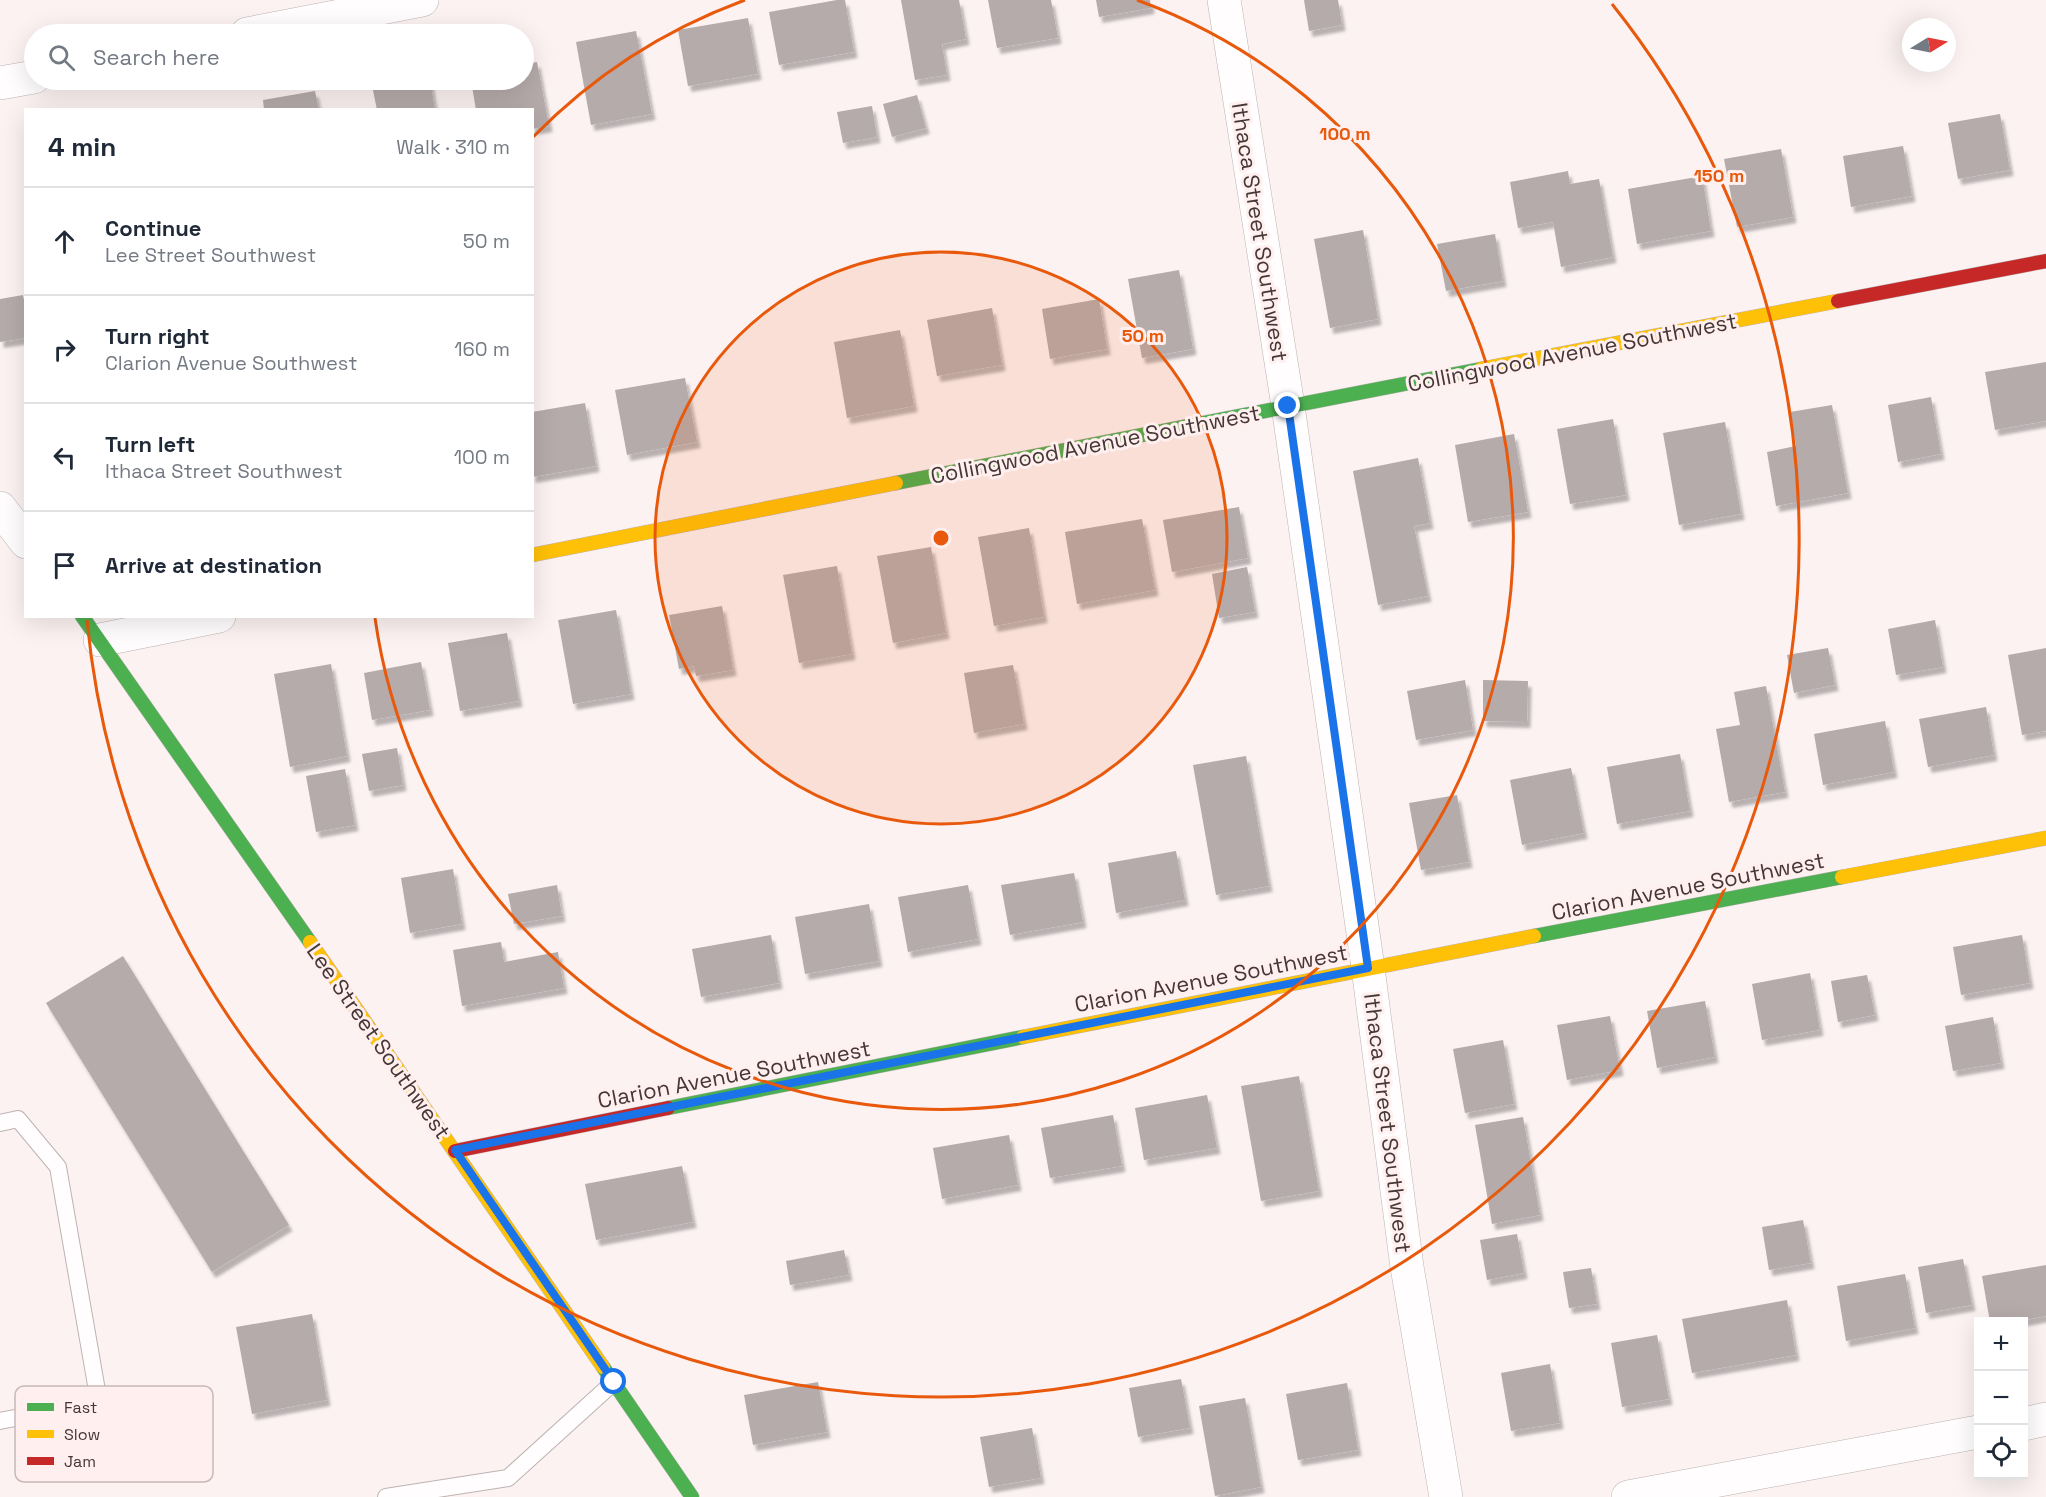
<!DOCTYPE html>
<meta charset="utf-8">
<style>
:root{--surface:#fff;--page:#f2f2f3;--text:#1f2937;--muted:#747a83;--line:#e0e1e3}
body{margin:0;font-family:"Space Grotesk",sans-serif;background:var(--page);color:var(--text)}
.controls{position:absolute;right:18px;bottom:18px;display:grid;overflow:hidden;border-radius:0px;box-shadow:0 6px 24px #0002}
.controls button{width:54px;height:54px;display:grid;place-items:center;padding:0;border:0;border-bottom:2px solid var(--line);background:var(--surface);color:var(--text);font:30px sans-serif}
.compass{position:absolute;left:1902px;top:18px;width:54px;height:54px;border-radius:50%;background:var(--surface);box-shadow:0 6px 24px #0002;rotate:80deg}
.stop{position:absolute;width:18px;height:18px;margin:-14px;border:4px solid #1a73e8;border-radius:50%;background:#fff}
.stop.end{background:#1a73e8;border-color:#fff;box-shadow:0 2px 6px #0008}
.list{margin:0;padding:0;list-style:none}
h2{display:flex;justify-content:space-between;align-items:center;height:78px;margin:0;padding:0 24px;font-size:26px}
h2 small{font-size:20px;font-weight:400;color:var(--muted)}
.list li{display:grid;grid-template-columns:39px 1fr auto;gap:18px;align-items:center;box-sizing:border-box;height:108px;padding:0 24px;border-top:2px solid var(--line)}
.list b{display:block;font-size:22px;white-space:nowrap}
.list p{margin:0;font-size:20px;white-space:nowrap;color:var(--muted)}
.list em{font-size:20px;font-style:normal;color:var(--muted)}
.icon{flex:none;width:33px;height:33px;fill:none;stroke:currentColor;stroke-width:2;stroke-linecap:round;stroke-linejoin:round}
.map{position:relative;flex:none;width:2046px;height:1497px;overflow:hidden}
.search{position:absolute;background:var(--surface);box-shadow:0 6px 24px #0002;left:24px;top:24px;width:510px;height:66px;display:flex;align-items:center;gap:15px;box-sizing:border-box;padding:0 21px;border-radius:33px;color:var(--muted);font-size:22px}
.panel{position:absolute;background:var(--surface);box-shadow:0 6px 24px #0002;left:24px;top:108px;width:510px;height:510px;border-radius:0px}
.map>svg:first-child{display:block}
.building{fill:#b6abab;filter:url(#shadow)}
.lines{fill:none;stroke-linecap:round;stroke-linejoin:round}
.lane-casing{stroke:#beb3b3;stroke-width:18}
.street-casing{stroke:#beb3b3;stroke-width:34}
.fast-casing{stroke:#beb3b3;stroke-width:15}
.slow-casing{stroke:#beb3b3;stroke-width:15}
.jam-casing{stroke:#beb3b3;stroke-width:15}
.lane{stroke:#fffdfd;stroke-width:16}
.street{stroke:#fffdfd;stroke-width:33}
.fast{stroke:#4caf50;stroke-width:14}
.slow{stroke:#ffc107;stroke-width:14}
.jam{stroke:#c62828;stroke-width:14}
.route{stroke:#1a73e8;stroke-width:8}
.ring{fill:none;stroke:#e8590c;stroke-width:3}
.labels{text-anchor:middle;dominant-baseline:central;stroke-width:6;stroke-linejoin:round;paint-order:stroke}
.street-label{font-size:22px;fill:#463737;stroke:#ffefef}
.key{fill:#ffefef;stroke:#c8b8b8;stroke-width:1.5}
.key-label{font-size:16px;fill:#463737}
.centre{fill:#e8590c;stroke:#ffefef;stroke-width:3}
.ring-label{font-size:18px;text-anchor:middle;font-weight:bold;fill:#e8590c;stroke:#ffefef;stroke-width:6;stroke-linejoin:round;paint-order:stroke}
</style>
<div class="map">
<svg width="2046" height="1497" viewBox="0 0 2046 1497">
<defs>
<filter id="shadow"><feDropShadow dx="3.5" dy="6" stdDeviation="1.5" flood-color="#0004"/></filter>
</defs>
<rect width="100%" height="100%" fill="#fcf2f2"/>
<g class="building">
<polygon points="837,0 845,0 854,52 779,65 769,12"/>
<polygon points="901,0 959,0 966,39 942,44 947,75 915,80"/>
<polygon points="988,0 1051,0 1058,38 997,48"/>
<polygon points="1096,0 1150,0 1151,8 1099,17"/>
<polygon points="1304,0 1338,0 1342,25 1309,31"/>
<polygon points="748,18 758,74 688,86 678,30"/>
<polygon points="636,31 652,114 591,125 576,42"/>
<polygon points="537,62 549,126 532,129 532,110 476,110 471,80 524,80 524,64"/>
<polygon points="371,80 430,80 435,110 377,110"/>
<polygon points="315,91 319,110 264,110 263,100"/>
<polygon points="917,95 926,128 892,137 883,104"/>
<polygon points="872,106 877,137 843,143 837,112"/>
<polygon points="2000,114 2010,170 1958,179 1948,123"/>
<polygon points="1903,146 1912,196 1851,207 1843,156"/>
<polygon points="1781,149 1793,217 1737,227 1724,159"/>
<polygon points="1568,171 1570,184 1599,179 1613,257 1561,267 1553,222 1518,228 1510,182"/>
<polygon points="1702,176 1711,231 1637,244 1628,189"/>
<polygon points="1363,230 1378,319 1330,328 1314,239"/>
<polygon points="1495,234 1503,281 1446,291 1437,244"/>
<polygon points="1179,270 1193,349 1142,358 1128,279"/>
<polygon points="23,295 26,310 26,338 0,342 0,299"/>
<polygon points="1099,299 1107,349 1050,359 1042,309"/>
<polygon points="992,308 1002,365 937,376 927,320"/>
<polygon points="900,330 914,406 847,418 834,342"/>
<polygon points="2046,362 2046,421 1995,430 1985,372"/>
<polygon points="685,378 697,442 627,455 615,390"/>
<polygon points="1931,397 1941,454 1898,462 1888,405"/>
<polygon points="585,403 596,466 532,477 532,412"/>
<polygon points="1832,405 1848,493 1776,506 1767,452 1796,446 1790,412"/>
<polygon points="1613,419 1626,495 1570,504 1557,429"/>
<polygon points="1725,422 1741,514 1679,525 1663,433"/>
<polygon points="1514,434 1528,512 1468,522 1455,445"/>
<polygon points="1418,458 1430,523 1414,526 1428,596 1378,605 1353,471"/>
<polygon points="1239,507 1248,558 1172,572 1163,520"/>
<polygon points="1142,519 1155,590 1077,604 1065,532"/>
<polygon points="1029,528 1044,617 994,626 978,537"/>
<polygon points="931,547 946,633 893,643 877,556"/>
<polygon points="837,566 852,654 799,663 783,575"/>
<polygon points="1247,567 1255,612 1219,618 1212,574"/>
<polygon points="722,606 733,670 696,676 694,666 679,669 669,615"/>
<polygon points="616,610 631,694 573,704 558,620"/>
<polygon points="1935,620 1943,667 1896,675 1888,629"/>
<polygon points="507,633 519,701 460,711 448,643"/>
<polygon points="1828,648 1835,685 1794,693 1787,655"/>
<polygon points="2046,648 2046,731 2022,735 2008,655"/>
<polygon points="421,662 430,710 372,720 364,673"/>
<polygon points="331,664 347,756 290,767 274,674"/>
<polygon points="1013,665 1024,724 974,733 964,673"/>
<polygon points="1465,680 1473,730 1416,740 1407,691"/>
<polygon points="1483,680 1528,681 1527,722 1483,721"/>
<polygon points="1766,686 1785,792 1729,802 1716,729 1740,725 1734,692"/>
<polygon points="1986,707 1994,755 1928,767 1919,719"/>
<polygon points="1885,721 1894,772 1823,785 1814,734"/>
<polygon points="397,748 403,785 369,791 362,754"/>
<polygon points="1680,754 1690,811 1617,824 1607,767"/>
<polygon points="1246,756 1269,886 1216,895 1193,765"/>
<polygon points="1571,768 1584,833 1522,845 1510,780"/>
<polygon points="345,769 355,825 316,832 306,776"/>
<polygon points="1457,795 1469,862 1421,870 1409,803"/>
<polygon points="1176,851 1185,900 1116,913 1108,863"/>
<polygon points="453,869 462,924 410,933 401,878"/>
<polygon points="1074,873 1083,922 1010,935 1001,885"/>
<polygon points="557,885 562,916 514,924 508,894"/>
<polygon points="968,885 978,939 908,952 898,897"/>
<polygon points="869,904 879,961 805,974 795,917"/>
<polygon points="771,935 779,983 701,997 692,949"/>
<polygon points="2022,935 2030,983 1961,995 1953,947"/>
<polygon points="501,942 504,962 558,952 564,988 462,1006 453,950"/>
<polygon points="123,956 289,1225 212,1272 46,1003"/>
<polygon points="1810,973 1820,1030 1762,1040 1752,984"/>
<polygon points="1867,975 1875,1015 1838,1022 1831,981"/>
<polygon points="1705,1001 1715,1057 1657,1068 1647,1011"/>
<polygon points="1610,1016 1620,1070 1567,1080 1557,1025"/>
<polygon points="1993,1017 2001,1063 1953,1071 1945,1026"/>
<polygon points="1503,1040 1514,1104 1465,1113 1453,1049"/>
<polygon points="1299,1076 1319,1191 1261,1201 1241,1086"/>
<polygon points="1207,1095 1217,1148 1144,1160 1135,1108"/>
<polygon points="1113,1115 1122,1166 1050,1178 1041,1128"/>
<polygon points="1523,1117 1540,1215 1492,1224 1475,1125"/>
<polygon points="1009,1135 1018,1185 942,1199 933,1148"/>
<polygon points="682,1166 693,1222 596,1240 585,1184"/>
<polygon points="1803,1220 1811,1263 1769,1270 1762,1227"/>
<polygon points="1517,1234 1524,1273 1487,1280 1480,1240"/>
<polygon points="844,1250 849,1275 790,1285 786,1261"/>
<polygon points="1963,1259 1972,1305 1926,1313 1918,1267"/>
<polygon points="2046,1265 2046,1316 2014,1322 1990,1322 1982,1276"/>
<polygon points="1591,1268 1597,1304 1569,1308 1563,1272"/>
<polygon points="1905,1274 1915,1328 1846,1341 1837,1286"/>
<polygon points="1787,1300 1796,1355 1692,1373 1682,1319"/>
<polygon points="312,1314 327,1400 252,1414 236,1327"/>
<polygon points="1657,1335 1669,1399 1622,1407 1611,1343"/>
<polygon points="1550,1364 1560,1423 1511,1431 1501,1373"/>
<polygon points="1181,1379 1190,1428 1138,1437 1129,1388"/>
<polygon points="818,1382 827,1432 753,1445 744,1395"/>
<polygon points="1347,1383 1358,1450 1298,1460 1286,1394"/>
<polygon points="1245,1398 1261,1487 1215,1496 1199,1406"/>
<polygon points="1032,1428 1041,1478 989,1487 980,1437"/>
</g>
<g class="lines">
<g class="lane-casing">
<g id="lane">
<polyline points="0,1123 18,1119 58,1167 99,1402 0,1421"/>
<polyline points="386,1497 508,1478 614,1382"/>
</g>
</g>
<g class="street-casing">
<g id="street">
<polyline points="1224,0 1288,406 1368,968 1407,1267 1446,1497"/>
<polyline points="247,34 422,0"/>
<polyline points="0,83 34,77"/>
<polyline points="0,508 26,542"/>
<polyline points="100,640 219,616"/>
<polyline points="2024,1424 2046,1419"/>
<polyline points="1628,1497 1978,1432"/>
</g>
</g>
<g class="fast-casing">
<g id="fast">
<polyline points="896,483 1481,369"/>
<polyline points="82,616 310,942"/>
<polyline points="1534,936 1842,877"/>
<polyline points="668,1108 1023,1037"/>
<polyline points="603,1367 692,1497"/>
</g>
</g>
<g class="slow-casing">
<g id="slow">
<polyline points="1481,369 1838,301"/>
<polyline points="532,555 896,483"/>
<polyline points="1842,877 2046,838"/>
<polyline points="310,942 603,1367"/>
<polyline points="1023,1037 1534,936"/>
</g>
</g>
<g class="jam-casing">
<g id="jam">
<polyline points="1838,301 2046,261"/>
<polyline points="455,1151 668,1108"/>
</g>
</g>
<use href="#lane" class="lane"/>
<use href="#street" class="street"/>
<use href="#fast" class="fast"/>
<use href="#slow" class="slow"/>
<use href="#jam" class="jam"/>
</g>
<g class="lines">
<polyline class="route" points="614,1382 455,1150 1368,968 1288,406"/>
</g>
<circle cx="941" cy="538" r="286" fill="#e8590c" fill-opacity=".12"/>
<g class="ring">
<circle cx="941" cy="538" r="286"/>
<path d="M533 137A572 572 0 0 1 745 0M1137 0A572 572 0 1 1 375 618"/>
<path d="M1612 4A858 858 0 1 1 87 620"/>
</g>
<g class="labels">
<g class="street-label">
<text transform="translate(1260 232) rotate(81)">Ithaca Street Southwest</text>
<text transform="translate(1572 352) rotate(-11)">Collingwood Avenue Southwest</text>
<text transform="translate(1095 444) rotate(-11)">Collingwood Avenue Southwest</text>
<text transform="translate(1688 886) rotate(-11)">Clarion Avenue Southwest</text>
<text transform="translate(1211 978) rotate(-11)">Clarion Avenue Southwest</text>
<text transform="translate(379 1041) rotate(55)">Lee Street Southwest</text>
<text transform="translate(734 1074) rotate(-11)">Clarion Avenue Southwest</text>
<text transform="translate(1388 1123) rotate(83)">Ithaca Street Southwest</text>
</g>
</g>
<rect x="15" y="1386" width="198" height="96" rx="9" class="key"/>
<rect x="27" y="1403" width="27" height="8" fill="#4caf50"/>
<rect x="27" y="1430" width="27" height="8" fill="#ffc107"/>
<rect x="27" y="1457" width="27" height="8" fill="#c62828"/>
<g class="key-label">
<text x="64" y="1413">Fast</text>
<text x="64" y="1440">Slow</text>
<text x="64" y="1467">Jam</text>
</g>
<circle cx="941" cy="538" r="9" class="centre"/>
<g class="ring-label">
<text x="1345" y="140">100 m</text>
<text x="1719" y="182">150 m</text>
<text x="1143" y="342">50 m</text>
</g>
</svg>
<div class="controls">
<button>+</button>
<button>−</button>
<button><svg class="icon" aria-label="locate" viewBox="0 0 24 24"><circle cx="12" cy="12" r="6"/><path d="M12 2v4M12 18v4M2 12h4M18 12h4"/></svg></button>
</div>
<svg class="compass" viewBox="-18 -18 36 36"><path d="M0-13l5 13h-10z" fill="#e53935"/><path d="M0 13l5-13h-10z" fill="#747a83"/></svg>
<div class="stop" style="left:614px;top:1382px"></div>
<div class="stop end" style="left:1288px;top:406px"></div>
<div class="search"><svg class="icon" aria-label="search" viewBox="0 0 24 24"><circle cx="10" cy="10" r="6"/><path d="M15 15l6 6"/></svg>Search here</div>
<section class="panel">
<h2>4 min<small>Walk · 310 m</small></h2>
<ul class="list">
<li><svg class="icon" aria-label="ahead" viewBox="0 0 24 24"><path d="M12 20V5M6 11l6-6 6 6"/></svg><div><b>Continue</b><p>Lee Street Southwest</p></div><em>50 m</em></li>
<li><svg class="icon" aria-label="right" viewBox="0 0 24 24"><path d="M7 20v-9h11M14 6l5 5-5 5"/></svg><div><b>Turn right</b><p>Clarion Avenue Southwest</p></div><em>160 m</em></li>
<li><svg class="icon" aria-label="left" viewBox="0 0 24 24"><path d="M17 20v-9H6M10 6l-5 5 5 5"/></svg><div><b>Turn left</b><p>Ithaca Street Southwest</p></div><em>100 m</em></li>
<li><svg class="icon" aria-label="arrive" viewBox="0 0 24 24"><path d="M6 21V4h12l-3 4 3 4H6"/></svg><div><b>Arrive at destination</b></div></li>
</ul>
</section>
</div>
